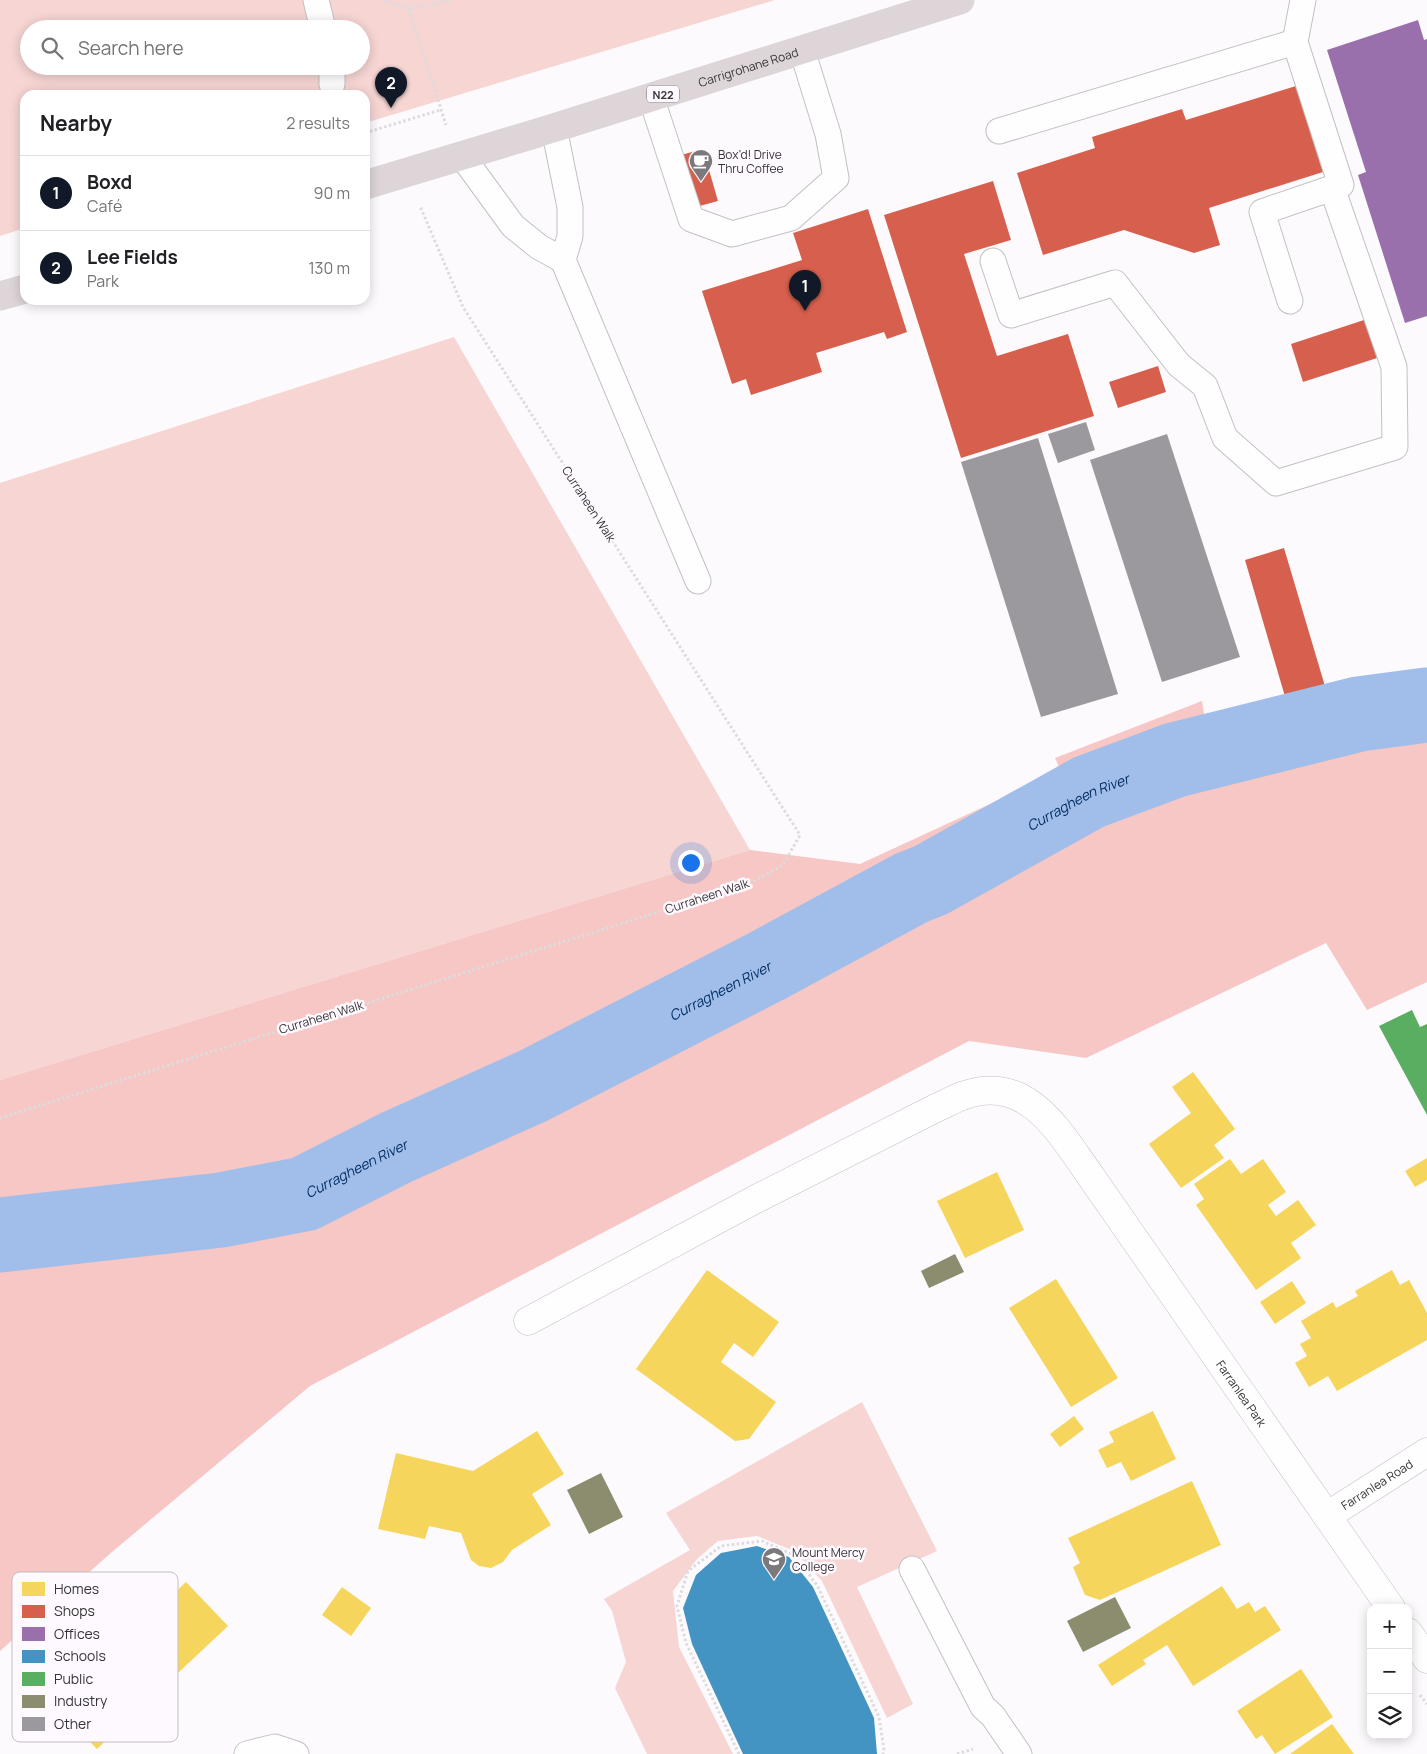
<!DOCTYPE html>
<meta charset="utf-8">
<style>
:root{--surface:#fff;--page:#f6f6f6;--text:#202124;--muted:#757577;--line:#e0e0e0;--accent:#111827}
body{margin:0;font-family:Manrope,sans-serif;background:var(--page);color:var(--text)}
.controls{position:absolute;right:15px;bottom:15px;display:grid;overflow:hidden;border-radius:10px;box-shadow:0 2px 12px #0003}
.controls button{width:45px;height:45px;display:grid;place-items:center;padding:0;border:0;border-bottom:1px solid var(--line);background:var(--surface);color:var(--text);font:25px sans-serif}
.you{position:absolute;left:690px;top:862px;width:18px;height:18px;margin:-12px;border:4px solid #fff;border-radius:50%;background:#1a73e8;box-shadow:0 0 0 8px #1a73e833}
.badge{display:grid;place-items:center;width:32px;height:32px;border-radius:50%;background:var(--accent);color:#fff;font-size:16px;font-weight:700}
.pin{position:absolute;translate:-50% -41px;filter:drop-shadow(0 1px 2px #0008)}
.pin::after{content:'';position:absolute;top:26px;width:18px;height:15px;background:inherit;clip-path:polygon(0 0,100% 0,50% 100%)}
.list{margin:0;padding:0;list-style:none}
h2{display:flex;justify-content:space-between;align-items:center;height:65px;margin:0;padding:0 20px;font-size:21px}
h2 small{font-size:16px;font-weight:400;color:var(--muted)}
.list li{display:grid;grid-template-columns:32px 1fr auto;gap:15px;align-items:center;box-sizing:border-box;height:75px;padding:0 20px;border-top:1px solid var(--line)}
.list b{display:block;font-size:19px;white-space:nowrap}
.list p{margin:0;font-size:16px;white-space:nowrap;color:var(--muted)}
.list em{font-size:16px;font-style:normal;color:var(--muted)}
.icon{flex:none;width:28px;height:28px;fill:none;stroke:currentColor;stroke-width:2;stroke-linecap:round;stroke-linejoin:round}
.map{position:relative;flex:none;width:1427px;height:1754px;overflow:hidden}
.search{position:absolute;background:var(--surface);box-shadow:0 2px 12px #0003;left:20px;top:20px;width:350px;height:55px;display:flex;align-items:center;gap:12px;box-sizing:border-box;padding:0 18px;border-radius:28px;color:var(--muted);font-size:19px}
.panel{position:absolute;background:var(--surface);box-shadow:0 2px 12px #0003;left:20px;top:90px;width:350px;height:215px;border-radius:15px}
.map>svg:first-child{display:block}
.green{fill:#f6d5d3;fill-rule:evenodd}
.forest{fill:#f6c7c4}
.homes{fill:#f6d55c}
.shops{fill:#d6604d}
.offices{fill:#9970ab}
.schools{fill:#4393c3}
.public{fill:#5aae61}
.industry{fill:#8c8c6e}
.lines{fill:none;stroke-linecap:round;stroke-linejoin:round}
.river{stroke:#a1beea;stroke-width:75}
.building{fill:#9b999d}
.lane-casing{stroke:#c2c0c3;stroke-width:27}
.street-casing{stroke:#c2c0c3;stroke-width:29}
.highway-casing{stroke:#d6d5d7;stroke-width:29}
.path{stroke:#dddcdd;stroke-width:3;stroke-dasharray:2.5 2.5;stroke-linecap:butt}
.lane{stroke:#fffeff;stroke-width:25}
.street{stroke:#fffeff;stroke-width:28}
.highway{stroke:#ded5d9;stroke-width:28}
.labels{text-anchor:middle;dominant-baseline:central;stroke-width:5;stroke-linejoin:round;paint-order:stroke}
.shield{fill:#fef9ff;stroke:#726f73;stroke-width:1}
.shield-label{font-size:11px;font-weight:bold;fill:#363437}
.street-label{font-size:12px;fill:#363437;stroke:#fef9ff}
.poi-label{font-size:12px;fill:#363437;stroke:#fef9ff;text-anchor:start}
.water-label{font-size:14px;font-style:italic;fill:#022d62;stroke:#fef9ff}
.key{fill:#fef9ff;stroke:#c2bec3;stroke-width:1}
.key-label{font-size:14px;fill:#363437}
</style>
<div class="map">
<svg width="1427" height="1754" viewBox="0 0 1427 1754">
<rect width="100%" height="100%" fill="#fdfafe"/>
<g class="green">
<path d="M0,0H775L365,123V95H25V228L0,236ZM29,29H361V66H29Z"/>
<polygon points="454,337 750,850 0,1080 0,483"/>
<polygon points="862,1402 937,1551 857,1587 913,1704 887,1718 822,1581 794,1551 757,1536 718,1541 697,1559 673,1591 679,1647 733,1754 647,1754 615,1688 626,1662 612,1611 604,1599 690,1550 666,1513"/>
</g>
<polygon class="forest" points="1427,675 1427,982 1367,1010 1326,943 1086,1058 969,1041 310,1386 112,1552 0,1651 0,1080 750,850 860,864 1061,771 1055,758 1202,701 1204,714"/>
<g class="homes">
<polygon points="1193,1072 1235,1129 1214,1145 1224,1158 1181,1188 1149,1144 1191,1113 1172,1087"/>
<polygon points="1427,1158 1427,1180 1415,1187 1405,1171"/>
<polygon points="1230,1159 1241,1174 1263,1159 1286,1192 1268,1205 1276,1216 1298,1200 1316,1225 1291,1243 1301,1258 1256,1290 1196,1205 1204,1199 1194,1184"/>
<polygon points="997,1172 1024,1230 965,1258 937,1201"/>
<polygon points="707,1270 779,1322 753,1357 734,1343 721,1362 776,1402 749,1439 735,1441 636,1369"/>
<polygon points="1392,1270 1400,1285 1409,1280 1427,1313 1427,1340 1337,1391 1328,1376 1309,1387 1295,1363 1307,1356 1300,1344 1311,1338 1301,1321 1333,1302 1336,1308 1358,1296 1355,1291"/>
<polygon points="1056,1279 1118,1378 1071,1407 1009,1308"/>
<polygon points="1292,1281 1306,1303 1275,1324 1260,1302"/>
<polygon points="1153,1411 1176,1459 1131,1481 1121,1462 1107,1468 1098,1450 1114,1442 1109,1432"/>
<polygon points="1074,1416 1084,1429 1060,1447 1050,1434"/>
<polygon points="537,1431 564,1474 532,1494 551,1525 512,1550 503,1562 491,1568 479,1566 471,1560 461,1533 429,1526 425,1539 378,1529 396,1453 473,1471"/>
<polygon points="1192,1481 1221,1545 1100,1600 1085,1595 1073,1567 1080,1563 1068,1538"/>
<polygon points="186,1582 228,1626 97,1749 55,1706"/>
<polygon points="1222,1586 1237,1609 1249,1602 1255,1612 1265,1606 1281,1630 1193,1686 1167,1645 1143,1660 1146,1664 1112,1686 1098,1665"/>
<polygon points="342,1587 371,1608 351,1636 322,1615"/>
<polygon points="1301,1669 1333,1717 1275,1754 1262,1735 1256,1739 1237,1711"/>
<polygon points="1332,1724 1354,1754 1290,1754"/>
</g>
<g class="shops">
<polygon points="1296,86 1323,172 1209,208 1220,245 1194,253 1124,230 1043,255 1017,173 1095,148 1092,137 1182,109 1186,120"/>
<polygon points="703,149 718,201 696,207 681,155"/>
<polygon points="993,181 1011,240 964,254 997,356 1068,334 1094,416 961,458 884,215"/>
<polygon points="868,209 907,332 887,339 884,332 816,353 822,372 751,395 746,379 732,384 702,291 802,260 793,233"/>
<polygon points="1364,320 1377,358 1303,382 1291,344"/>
<polygon points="1158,366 1166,392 1118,408 1109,382"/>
<polygon points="1284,548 1327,693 1286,700 1245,560"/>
</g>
<polygon class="offices" points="1418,20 1424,40 1427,39 1427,316 1405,323 1358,175 1366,172 1327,50"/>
<polygon class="schools" points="757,1546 789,1557 813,1587 874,1718 877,1754 743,1754 692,1644 683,1608 696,1575 721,1553"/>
<polygon class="public" points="1412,1010 1420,1027 1427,1024 1427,1115 1379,1026"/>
<g class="industry">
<polygon points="955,1254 964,1272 929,1288 921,1271"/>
<polygon points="601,1473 623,1517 589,1534 567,1490"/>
<polygon points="1115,1597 1131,1628 1083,1652 1067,1621"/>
</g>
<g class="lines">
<path class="river" id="s1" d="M0,1235L221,1210L304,1194L397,1147L533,1086L767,966L911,888L931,880L1089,792L1175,760L1359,714L1427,705"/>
</g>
<g class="building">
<polygon points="1086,422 1095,450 1058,463 1048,434"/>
<polygon points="1167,434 1240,657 1162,682 1090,460"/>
<polygon points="1038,438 1118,694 1041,717 961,462"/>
</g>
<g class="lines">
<g class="lane-casing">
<g id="lane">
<polyline points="316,0 323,29"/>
<polyline points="332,84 332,66"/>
<polyline points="651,97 691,219 732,234 791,218 836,178 828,134 802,50"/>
<polyline points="554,128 570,207 570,236 563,260 698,581"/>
<polyline points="999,131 1295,42"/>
<polyline points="462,156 513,226 539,247 563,260"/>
<polyline points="993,261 1011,315 1115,283 1179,365 1205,386 1225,438 1276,483 1395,447 1394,367 1332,188"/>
<polyline points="1290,301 1262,212 1341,185 1295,42 1303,0"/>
<polyline points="912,1569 983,1707 993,1716 1019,1754"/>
<polyline points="247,1754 275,1747 296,1754"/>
</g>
</g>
<g class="street-casing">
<g id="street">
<path id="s2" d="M528,1321L756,1199L936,1108C946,1104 955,1098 965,1095C1029,1073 1061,1135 1092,1178L1391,1608"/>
<path id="s3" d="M1327,1516L1427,1452"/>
<polyline points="1408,1632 1427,1659"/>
</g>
</g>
<g class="highway-casing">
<g id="highway">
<path id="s4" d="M365,185L554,128L960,0"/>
<polyline points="0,296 25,289"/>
</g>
</g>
<g class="path">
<polyline points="384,0 409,9 451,0"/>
<polyline points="409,9 446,125"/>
<polyline points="365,133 440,110"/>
<polyline points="0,1118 751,883 783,865 800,835 463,307 420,206"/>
<polyline points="1420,1695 1427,1704"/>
<polyline points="739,1754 686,1643 677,1606 688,1571 721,1546 762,1541 794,1555 817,1585 879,1717 884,1750 883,1754"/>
<polyline points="957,1754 973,1749"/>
</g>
<use href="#lane" class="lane"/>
<use href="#street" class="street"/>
<use href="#highway" class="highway"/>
</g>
<defs>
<g id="cafe-pin" transform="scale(1.25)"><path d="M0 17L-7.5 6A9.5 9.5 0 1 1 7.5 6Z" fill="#7c797d" stroke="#fef9ff"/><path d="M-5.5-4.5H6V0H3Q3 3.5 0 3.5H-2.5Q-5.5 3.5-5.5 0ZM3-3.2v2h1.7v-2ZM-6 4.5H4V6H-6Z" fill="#fff"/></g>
<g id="school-pin" transform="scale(1.25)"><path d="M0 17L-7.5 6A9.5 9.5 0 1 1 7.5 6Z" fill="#7c797d" stroke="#fef9ff"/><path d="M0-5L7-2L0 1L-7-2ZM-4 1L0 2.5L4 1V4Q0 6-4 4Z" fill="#fff"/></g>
</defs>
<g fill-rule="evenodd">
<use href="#cafe-pin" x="701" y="161"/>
<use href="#school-pin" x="774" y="1559"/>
</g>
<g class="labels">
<rect class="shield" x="647" y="85.5" width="32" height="17" rx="4"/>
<g class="shield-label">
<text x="663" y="94">N22</text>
</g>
<g class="street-label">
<text stroke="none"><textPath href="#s4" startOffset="401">Carrigrohane Road</textPath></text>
<text transform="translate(589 504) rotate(57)">Curraheen Walk</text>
<text transform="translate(707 896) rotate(-18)">Curraheen Walk</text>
<text transform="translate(321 1017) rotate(-17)">Curraheen Walk</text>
<text stroke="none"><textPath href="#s2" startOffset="920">Farranlea Park</textPath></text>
<text stroke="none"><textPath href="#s3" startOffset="59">Farranlea Road</textPath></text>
</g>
<g class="poi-label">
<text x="718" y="154">Box'd! Drive<tspan x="718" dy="14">Thru Coffee</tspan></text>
<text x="792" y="1552">Mount Mercy<tspan x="792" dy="14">College</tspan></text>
</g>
<g class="water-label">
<text stroke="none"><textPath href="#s1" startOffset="1175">Curragheen River</textPath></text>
<text stroke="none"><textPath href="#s1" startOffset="770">Curragheen River</textPath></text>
<text stroke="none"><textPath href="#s1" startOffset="365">Curragheen River</textPath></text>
</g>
</g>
<rect x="12" y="1572" width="166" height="170" rx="8" class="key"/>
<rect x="22" y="1582" width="23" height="14" fill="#f6d55c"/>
<rect x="22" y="1605" width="23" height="13" fill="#d6604d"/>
<rect x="22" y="1627" width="23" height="14" fill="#9970ab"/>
<rect x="22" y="1650" width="23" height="13" fill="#4393c3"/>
<rect x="22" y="1672" width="23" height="14" fill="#5aae61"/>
<rect x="22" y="1695" width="23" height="13" fill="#8c8c6e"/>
<rect x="22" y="1717" width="23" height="14" fill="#9b999d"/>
<g class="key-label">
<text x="54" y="1594">Homes</text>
<text x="54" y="1616">Shops</text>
<text x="54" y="1639">Offices</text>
<text x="54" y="1661">Schools</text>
<text x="54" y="1684">Public</text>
<text x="54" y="1706">Industry</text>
<text x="54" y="1729">Other</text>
</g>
</svg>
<div class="controls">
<button>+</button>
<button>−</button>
<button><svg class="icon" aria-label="layers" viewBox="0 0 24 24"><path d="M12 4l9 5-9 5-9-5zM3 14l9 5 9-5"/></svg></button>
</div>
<div class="you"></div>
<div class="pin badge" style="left:805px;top:311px">1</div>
<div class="pin badge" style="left:391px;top:108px">2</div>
<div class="search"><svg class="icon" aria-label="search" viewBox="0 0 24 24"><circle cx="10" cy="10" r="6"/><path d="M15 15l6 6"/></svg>Search here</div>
<section class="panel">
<h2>Nearby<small>2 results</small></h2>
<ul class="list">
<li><span class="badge">1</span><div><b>Boxd</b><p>Café</p></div><em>90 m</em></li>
<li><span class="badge">2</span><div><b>Lee Fields</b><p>Park</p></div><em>130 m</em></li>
</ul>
</section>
</div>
